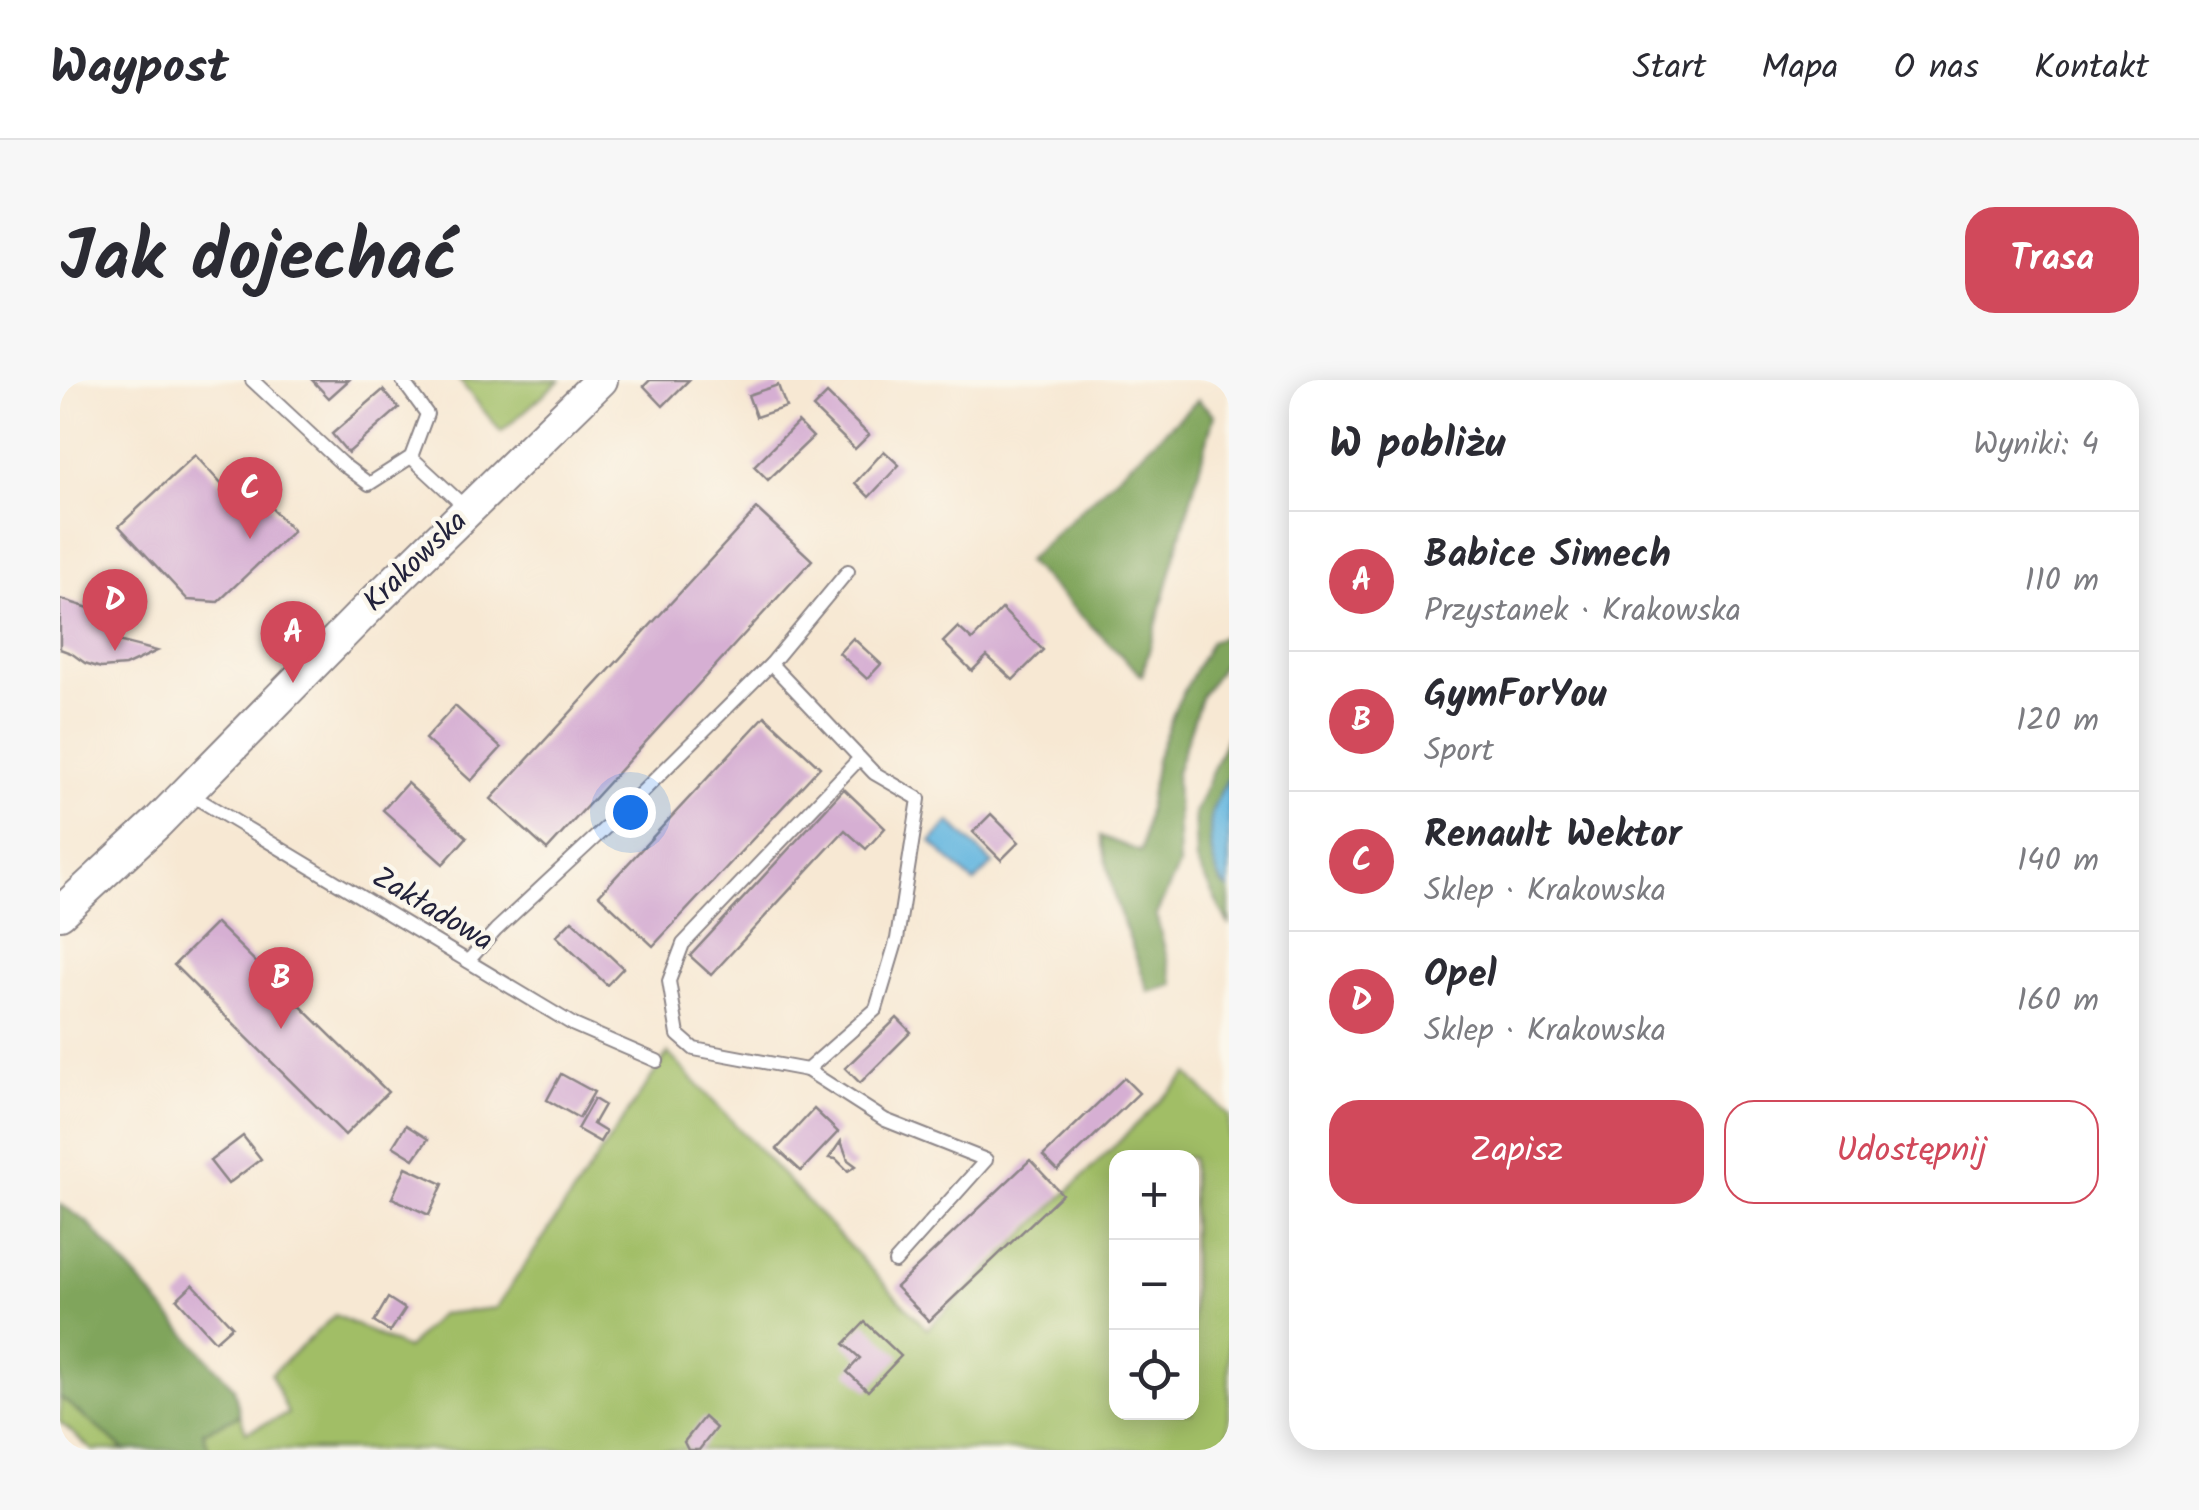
<!DOCTYPE html>
<html lang="pl">
<meta charset="utf-8">
<style>
:root{--surface:#fff;--page:#f7f7f7;--text:#2b2b33;--muted:#7c7c81;--line:#e1e1e2;--accent:#d1495b}
body{margin:0;font-family:Kalam,sans-serif;background:var(--page);color:var(--text)}
.controls{position:absolute;right:30px;bottom:30px;display:grid;overflow:hidden;border-radius:20px;box-shadow:0 5px 25px #0003}
.controls button{width:90px;height:90px;display:grid;place-items:center;padding:0;border:0;border-bottom:2px solid var(--line);background:var(--surface);color:var(--text);font:50px sans-serif}
.you{position:absolute;left:570px;top:432px;width:35px;height:35px;margin:-25px;border:8px solid #fff;border-radius:50%;background:#1a73e8;box-shadow:0 0 0 15px #1a73e833}
.badge{display:grid;place-items:center;width:65px;height:65px;border-radius:50%;background:var(--accent);color:#fff;font-size:32px;font-weight:700}
.pin{position:absolute;translate:-50% -82px;filter:drop-shadow(0 2px 5px #0008)}
.pin::after{content:'';position:absolute;top:52px;width:35px;height:30px;background:inherit;clip-path:polygon(0 0,100% 0,50% 100%)}
.list{margin:0;padding:0;list-style:none}
h2{display:flex;justify-content:space-between;align-items:center;height:130px;margin:0;padding:0 40px;font-size:42px}
h2 small{font-size:32px;font-weight:400;color:var(--muted)}
.list li{display:grid;grid-template-columns:65px 1fr auto;gap:30px;align-items:center;box-sizing:border-box;height:140px;padding:0 40px;border-top:2px solid var(--line)}
.list b{display:block;font-size:38px;white-space:nowrap}
.list p{margin:0;font-size:32px;white-space:nowrap;color:var(--muted)}
.list em{font-size:32px;font-style:normal;color:var(--muted)}
.actions{display:flex;gap:20px;padding:30px 40px}
.actions a{flex:1;padding:22px 0;border:2px solid var(--accent);border-radius:30px;text-align:center;font-size:35px;color:var(--accent)}
.actions .main{background:var(--accent);color:#fff}
.icon{flex:none;width:55px;height:55px;fill:none;stroke:currentColor;stroke-width:2;stroke-linecap:round;stroke-linejoin:round}
.map{position:relative;flex:none;width:1169px;height:1070px;overflow:hidden;border-radius:30px}
header{display:flex;align-items:center;gap:60px;box-sizing:border-box;height:140px;padding:0 50px;background:var(--surface);border-bottom:2px solid var(--line)}
header strong{font-size:48px}
nav{display:flex;gap:55px;margin-inline-start:auto;font-size:35px}
.intro{display:flex;align-items:center;justify-content:space-between;box-sizing:border-box;height:240px;padding:0 60px}
h1{margin:0;font-size:70px}
.button{padding:25px 45px;border-radius:30px;background:var(--accent);color:#fff;font-size:35px;font-weight:700}
main{display:flex;gap:60px;padding:0 60px}
aside{flex:1;background:var(--surface);border-radius:30px;box-shadow:0 5px 25px #0003}
.map>svg:first-child{display:block}
.green{fill:#a1be66;stroke:#627050;stroke-width:2.5;fill-rule:evenodd}
.forest{fill:#80a55b;stroke:#51644b;stroke-width:2.5}
.water{fill:#64b6df;stroke:#436c8d;stroke-width:2.5}
.building{fill:#d6afd3}
.lines{fill:none;stroke-linecap:round;stroke-linejoin:round}
.lane-casing{stroke:#8c8587;stroke-width:16}
.secondary-casing{stroke:#8c8587;stroke-width:36}
.lane{stroke:#fff;stroke-width:12}
.secondary{stroke:#fff;stroke-width:32}
.rail-casing{stroke:#22223b;stroke-width:10}
.rail{stroke:#fbf7ec;stroke-width:6;stroke-dasharray:19;stroke-linecap:butt}
.labels{text-anchor:middle;dominant-baseline:central;stroke-width:9;stroke-linejoin:round;paint-order:stroke}
.street-label{font-size:30px;fill:#22223b;stroke:#fbf7ec}
</style>
<header>
<strong>Waypost</strong>
<nav><a>Start</a><a>Mapa</a><a>O nas</a><a>Kontakt</a></nav>
</header>
<div class="intro"><h1>Jak dojechać</h1><a class="button">Trasa</a></div>
<main>
<div class="map">
<svg width="1169" height="1070" viewBox="0 0 1169 1070">
<rect width="100%" height="100%" fill="#fbf7ec"/>
<filter id="ink" filterUnits="userSpaceOnUse"><feTurbulence type="fractalNoise" baseFrequency=".01" numOctaves="2"/><feDisplacementMap in="SourceGraphic" scale="20" xChannelSelector="R" yChannelSelector="G"/><feConvolveMatrix kernelMatrix="1 2 1 2 8 2 1 2 1" color-interpolation-filters="sRGB"/></filter>
<filter id="wash" filterUnits="userSpaceOnUse"><feTurbulence type="fractalNoise" baseFrequency=".0048" numOctaves="4" result="noise"/><feDisplacementMap in="SourceGraphic" scale="40" xChannelSelector="R" yChannelSelector="G"/><feGaussianBlur stdDeviation="2.25" result="paint"/><feColorMatrix in="noise" values="0 0 0 0 0 0 0 0 0 0 0 0 0 0 0 0 0 1.4 0 .05"/><feComposite in="paint" operator="in"/></filter>
<g filter="url(#wash)">
<rect width="100%" height="100%" fill="#f7e8d3"/>
<g class="green">
<polygon points="399,0 500,0 441,52"/>
<path d="M608,673L867,949L1128,694L1169,736V1070H149L143,1052L180,1035L186,1052L228,1034L211,994L275,935L346,969L380,934L436,928ZM1056,778H1132V1032H1056Z"/>
<polygon points="0,1017 65,1070 32,1070 0,1042"/>
</g>
<g class="forest">
<polygon points="1138,20 1154,35 1082,296 966,181"/>
<polygon points="1169,254 1169,277 1142,315 1116,392 1119,486 1096,535 1114,605 1089,612 1055,520 1041,456 1081,472 1096,380 1116,326 1151,261"/>
<polygon points="1169,352 1169,396 1152,431 1151,467 1161,503 1169,509 1169,546 1136,482 1134,434"/>
<polygon points="0,824 27,842 174,1008 180,1035 143,1052 149,1070 65,1070 0,1017"/>
</g>
<g class="water">
<path d="M1169,396V509C1151,495 1148,455 1152,433C1155,420 1164,407 1169,396Z"/>
<polygon points="890,442 933,484 914,503 871,462"/>
</g>
<g id="blocks">
<g class="building">
<polygon points="252,0 289,0 269,18"/>
<polygon points="590,0 629,0 603,26 584,6"/>
<polygon points="718,5 726,27 696,37 688,15"/>
<polygon points="323,10 339,28 288,73 272,54"/>
<polygon points="767,14 809,55 795,69 753,28"/>
<polygon points="738,42 753,57 708,100 694,86"/>
<polygon points="824,71 839,85 809,117 795,103"/>
<polygon points="135,75 163,106 178,92 233,151 158,222 128,220 59,146"/>
<polygon points="697,129 752,180 487,470 431,419"/>
<polygon points="0,219 42,232 50,245 50,259 97,271 65,286 41,288 25,283 11,273 0,269"/>
<polygon points="942,229 983,270 953,300 927,276 912,291 883,262 898,247 912,260"/>
<polygon points="793,258 821,284 807,299 779,273"/>
<polygon points="395,326 441,368 411,401 365,359"/>
<polygon points="705,336 760,387 593,566 539,515"/>
<polygon points="347,403 407,457 383,484 323,430"/>
<polygon points="784,409 825,448 806,469 785,450 651,595 630,576"/>
<polygon points="931,434 959,462 941,480 913,452"/>
<polygon points="512,540 563,588 547,605 496,556"/>
<polygon points="156,543 328,712 285,755 114,585"/>
<polygon points="837,638 851,652 800,703 785,688"/>
<polygon points="501,694 534,712 519,738 487,720"/>
<polygon points="1064,698 1079,713 998,791 983,776"/>
<polygon points="534,719 544,725 533,744 546,752 540,762 517,749"/>
<polygon points="754,729 778,752 741,791 717,769"/>
<polygon points="346,745 368,759 354,779 333,766"/>
<polygon points="183,756 201,779 168,804 150,781"/>
<polygon points="781,761 788,780 796,786 788,791 776,779 769,778"/>
<polygon points="970,780 1002,814 869,941 836,907"/>
<polygon points="346,787 383,804 369,835 332,818"/>
<polygon points="133,904 172,946 155,961 117,919"/>
<polygon points="328,918 345,929 330,952 314,942"/>
<polygon points="805,942 841,976 808,1011 787,992 800,978 784,964"/>
<polygon points="644,1037 656,1048 639,1070 628,1070 624,1062"/>
</g>
</g>
</g>
<g filter="url(#ink)">
<use href="#blocks" fill-opacity="0" stroke="#8c8587" stroke-width="2.5"/>
<g class="lines">
<g class="lane-casing">
<g id="lane">
<polyline points="192,0 281,83 309,104 351,77 367,34 342,0"/>
<polyline points="351,77 406,128"/>
<polyline points="711,284 814,393 859,419 837,559 816,629 747,690 634,669 618,655 609,601 623,564 800,378"/>
<polyline points="128,413 514,645 597,681"/>
<polyline points="408,581 436,550 557,437 711,284 788,191"/>
<polyline points="747,690 825,740 926,780 835,882"/>
</g>
</g>
<g class="secondary-casing">
<polyline id="secondary" points="0,533 97,443 316,220 541,0"/>
</g>
<use href="#lane" class="lane"/>
<use href="#secondary" class="secondary"/>
<g class="rail-casing">
<polyline id="rail" points="0,1068 2,1070"/>
</g>
<use href="#rail" class="rail"/>
</g>
</g>
<g class="labels">
<g class="street-label">
<text transform="translate(356 182) rotate(-44)">Krakowska</text>
<text transform="translate(372 530) rotate(31)">Zakładowa</text>
</g>
</g>
</svg>
<div class="controls">
<button>+</button>
<button>−</button>
<button><svg class="icon" aria-label="locate" viewBox="0 0 24 24"><circle cx="12" cy="12" r="6"/><path d="M12 2v4M12 18v4M2 12h4M18 12h4"/></svg></button>
</div>
<div class="you"></div>
<div class="pin badge" style="left:233px;top:303px">A</div>
<div class="pin badge" style="left:221px;top:649px">B</div>
<div class="pin badge" style="left:190px;top:159px">C</div>
<div class="pin badge" style="left:55px;top:271px">D</div>
</div>
<aside>
<h2>W pobliżu<small>Wyniki: 4</small></h2>
<ul class="list">
<li><span class="badge">A</span><div><b>Babice Simech</b><p>Przystanek · Krakowska</p></div><em>110 m</em></li>
<li><span class="badge">B</span><div><b>GymForYou</b><p>Sport</p></div><em>120 m</em></li>
<li><span class="badge">C</span><div><b>Renault Wektor</b><p>Sklep · Krakowska</p></div><em>140 m</em></li>
<li><span class="badge">D</span><div><b>Opel</b><p>Sklep · Krakowska</p></div><em>160 m</em></li>
</ul>
<div class="actions"><a class="main">Zapisz</a><a>Udostępnij</a></div>
</aside>
</main>
